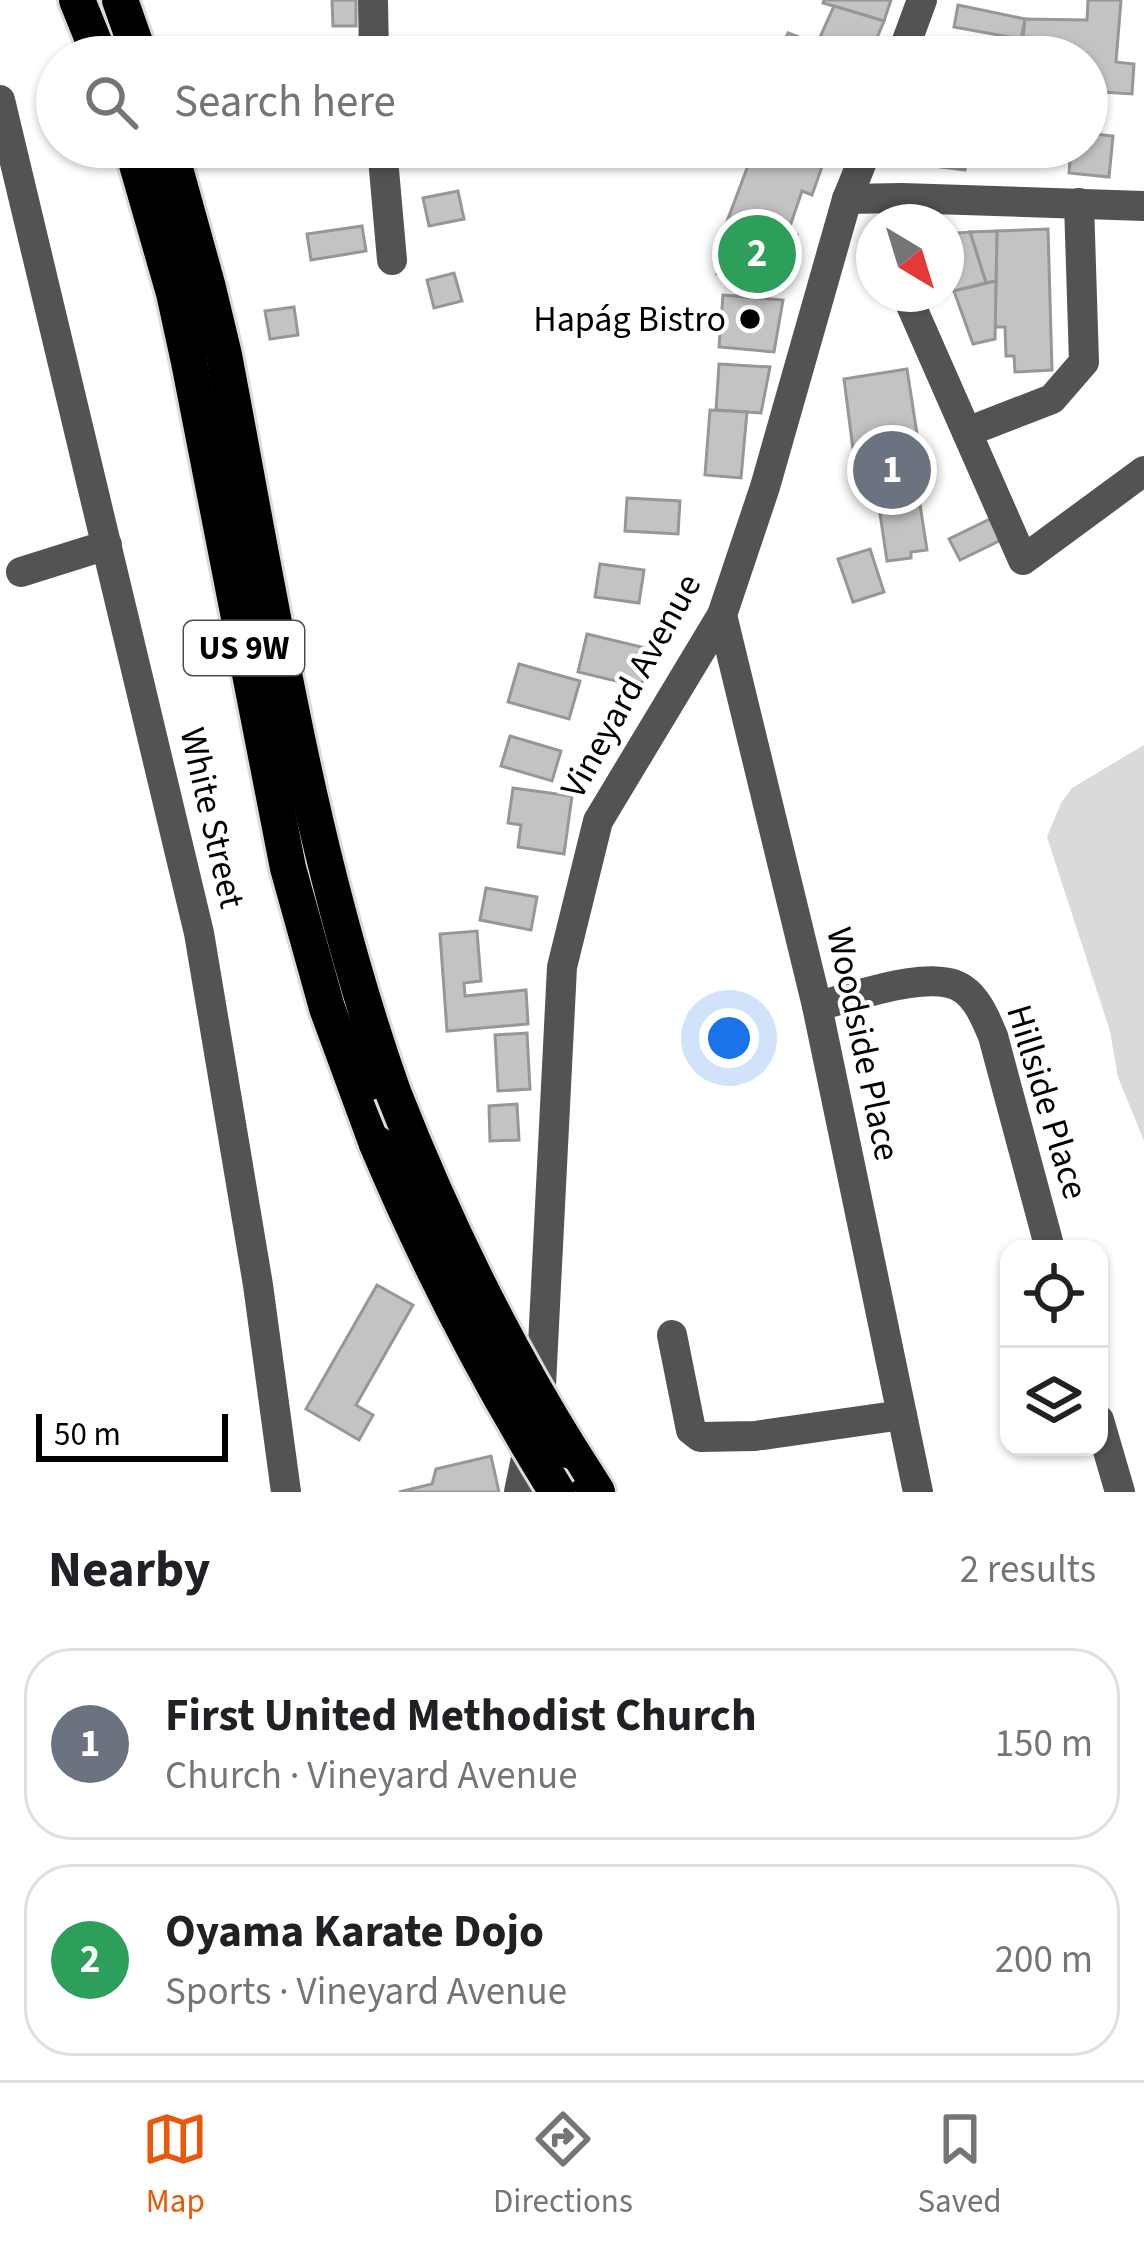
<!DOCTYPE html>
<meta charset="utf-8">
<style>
:root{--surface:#fff;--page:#f6f6f6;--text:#202124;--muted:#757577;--line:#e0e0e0;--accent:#ea580c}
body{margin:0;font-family:"Source Sans 3",sans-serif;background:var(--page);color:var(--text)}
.controls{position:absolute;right:36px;bottom:36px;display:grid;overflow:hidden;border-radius:24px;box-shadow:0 3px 9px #0004}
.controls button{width:108px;height:108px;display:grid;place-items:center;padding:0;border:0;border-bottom:3px solid var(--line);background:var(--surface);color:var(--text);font:60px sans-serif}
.compass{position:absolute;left:856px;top:204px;width:108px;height:108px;border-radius:50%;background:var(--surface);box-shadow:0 3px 9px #0004;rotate:142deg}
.scale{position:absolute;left:36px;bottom:30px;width:192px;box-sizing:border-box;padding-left:12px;border:6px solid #000;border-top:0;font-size:33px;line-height:42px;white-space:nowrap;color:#000;-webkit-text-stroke:9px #fff;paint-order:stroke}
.you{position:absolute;left:729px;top:1038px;width:42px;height:42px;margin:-30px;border:9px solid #fff;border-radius:50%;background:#1a73e8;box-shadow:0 0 0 18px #1a73e833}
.badge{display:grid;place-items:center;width:78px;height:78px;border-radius:50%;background:var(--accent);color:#fff;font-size:39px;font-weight:700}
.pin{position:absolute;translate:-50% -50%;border:6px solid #fff;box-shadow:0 3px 12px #0006}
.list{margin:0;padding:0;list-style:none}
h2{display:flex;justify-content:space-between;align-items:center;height:156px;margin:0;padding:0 48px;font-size:51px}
h2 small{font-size:39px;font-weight:400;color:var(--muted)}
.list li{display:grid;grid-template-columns:78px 1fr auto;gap:36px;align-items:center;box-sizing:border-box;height:192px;margin:0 24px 24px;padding:0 24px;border:3px solid var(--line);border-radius:48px}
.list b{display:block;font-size:45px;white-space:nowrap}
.list p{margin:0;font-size:39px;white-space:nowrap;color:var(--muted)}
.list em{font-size:39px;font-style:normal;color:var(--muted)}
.icon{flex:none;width:66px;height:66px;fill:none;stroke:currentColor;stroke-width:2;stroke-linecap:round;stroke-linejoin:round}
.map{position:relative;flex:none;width:1144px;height:1492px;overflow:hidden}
.search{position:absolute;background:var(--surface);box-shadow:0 3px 9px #0004;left:36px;right:36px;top:36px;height:132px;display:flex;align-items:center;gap:30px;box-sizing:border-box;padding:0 42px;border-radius:66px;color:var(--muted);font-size:45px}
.sheet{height:588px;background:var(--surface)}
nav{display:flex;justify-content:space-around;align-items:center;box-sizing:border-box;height:168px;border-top:3px solid var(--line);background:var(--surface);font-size:33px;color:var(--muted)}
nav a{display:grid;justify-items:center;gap:6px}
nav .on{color:var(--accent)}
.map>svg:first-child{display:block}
.green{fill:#dadada}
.building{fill:#c3c3c3;stroke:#979797;stroke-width:3}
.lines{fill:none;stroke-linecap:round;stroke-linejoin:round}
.highway-casing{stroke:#dbdbdb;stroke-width:42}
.minor{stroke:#535353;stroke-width:30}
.highway{stroke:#000;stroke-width:36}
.highway-bridge-casing{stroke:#dbdbdb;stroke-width:42;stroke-linecap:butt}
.highway-bridge{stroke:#000;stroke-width:36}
.poi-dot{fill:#000;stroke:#fff;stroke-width:4.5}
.labels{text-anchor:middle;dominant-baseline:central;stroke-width:9;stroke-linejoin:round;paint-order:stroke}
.shield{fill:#fff;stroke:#4c4c4c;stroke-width:3}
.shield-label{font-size:33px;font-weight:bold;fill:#000}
.poi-label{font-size:36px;fill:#000;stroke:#fff;text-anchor:end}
.street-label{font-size:36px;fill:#000;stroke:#fff}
</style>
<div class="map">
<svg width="1144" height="1492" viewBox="0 0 1144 1492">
<rect width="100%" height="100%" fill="#fff"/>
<polygon class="green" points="1144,745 1144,1141 1118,1077 1110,1031 1047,837 1061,803 1072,788"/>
<g class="building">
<polygon points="332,0 356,0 356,26 333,26"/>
<polygon points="824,0 891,0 884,21 823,3"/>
<polygon points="1088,0 1121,0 1116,62 1134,64 1132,94 1087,91 1087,57 1021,57 1025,19 1087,20"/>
<polygon points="958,5 1025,19 1021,39 954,27"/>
<polygon points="834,6 884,21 869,57 850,57 817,44"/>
<polygon points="788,33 817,44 850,57 778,57"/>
<polygon points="951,41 1022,48 1021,57 949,57"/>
<polygon points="1087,133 1113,136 1109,177 1069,173 1071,147 1087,147"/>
<polygon points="755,147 819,147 815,158 824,161 812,195 802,191 788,232 726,224"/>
<polygon points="920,147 968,147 965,170 917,164"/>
<polygon points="458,191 464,219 429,226 423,198"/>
<polygon points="726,224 797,235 787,284 717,274"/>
<polygon points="362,226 366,251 311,260 307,234"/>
<polygon points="1048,229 1052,370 1015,372 1014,356 1006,356 1005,327 995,327 997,231"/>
<polygon points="997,231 996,281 986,283 970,232"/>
<polygon points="970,232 986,283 954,291 950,276 946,278 946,234"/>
<polygon points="454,273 462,301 434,308 427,280"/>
<polygon points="996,281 995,339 973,344 954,291"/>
<polygon points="723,295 783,300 774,352 719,347"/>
<polygon points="294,307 298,335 270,339 265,311"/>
<polygon points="719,364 770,367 761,413 716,410"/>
<polygon points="907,369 919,447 926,446 931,482 917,485 927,550 911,552 911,558 887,561 877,493 859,496 844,379"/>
<polygon points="710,410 747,412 741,478 705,475"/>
<polygon points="627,498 680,501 678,534 625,531"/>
<polygon points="990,519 1001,540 960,560 949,539"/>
<polygon points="870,549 884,592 853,602 838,559"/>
<polygon points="600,564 644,570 639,603 595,597"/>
<polygon points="587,634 650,649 641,687 578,672"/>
<polygon points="519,664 580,681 569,719 508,702"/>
<polygon points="510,736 561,751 552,781 501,766"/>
<polygon points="513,788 572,796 564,854 518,847 521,825 508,823"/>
<polygon points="486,888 537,897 531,930 480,920"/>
<polygon points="477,931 481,981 464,983 465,996 526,990 528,1024 447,1031 440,934"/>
<polygon points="527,1033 530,1089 498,1091 495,1035"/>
<polygon points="517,1104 519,1140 490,1141 489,1106"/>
<polygon points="377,1285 413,1305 356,1405 373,1415 359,1440 306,1409"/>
<polygon points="491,1456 499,1492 399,1492 432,1484 436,1469"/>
</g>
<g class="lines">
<g class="highway-casing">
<g id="highway">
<polyline points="77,0 100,57"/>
<polyline points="120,0 140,57"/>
<polyline points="132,147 174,293 189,362 288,868 327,1008 377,1144"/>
<path d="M169,147L207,284L224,355C271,602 309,854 393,1092"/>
<polyline points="571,1451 597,1492"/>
</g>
</g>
<g class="minor">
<polyline points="373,0 374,57"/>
<polyline points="901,57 922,0"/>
<polyline points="0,100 199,933 258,1285 286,1492"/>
<polyline points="382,147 392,260"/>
<polyline points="847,199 902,198 1144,206"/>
<polyline points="906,294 1023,560 1144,471"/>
<polyline points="967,432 1052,399 1084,362 1079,203"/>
<polyline points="21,572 107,545"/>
<polyline points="722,615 817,1006 918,1492"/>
<path d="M817,1006C852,998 932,967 963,989C978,999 986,1020 993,1036L1050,1249"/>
<polyline points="672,1335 691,1430 700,1437 755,1436 902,1415"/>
<polyline points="1099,1420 1120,1492"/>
<polyline points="519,1492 541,1385 562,967 598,821 722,615 765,487 847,199 868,147"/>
</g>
<use href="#highway" class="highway"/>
<g class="highway-bridge-casing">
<g id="highway-bridge">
<path d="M393,1092C442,1217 500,1337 571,1451"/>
<path d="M377,1144C428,1265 488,1381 557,1492"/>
</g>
</g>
<use href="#highway-bridge" class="highway-bridge"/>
</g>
<circle class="poi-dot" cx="750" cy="319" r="12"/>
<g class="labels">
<rect class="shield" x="184" y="621" width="120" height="54" rx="9"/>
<g class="shield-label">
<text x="244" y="648">US 9W</text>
</g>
<g class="poi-label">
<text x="726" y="319">Hapág Bistro</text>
</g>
<g class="street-label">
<text transform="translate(631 686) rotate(-61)">Vineyard Avenue</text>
<text transform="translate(212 818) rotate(77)">White Street</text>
<text transform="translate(863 1044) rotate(78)">Woodside Place</text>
<text transform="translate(1047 1102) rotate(73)">Hillside Place</text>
</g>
</g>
</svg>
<div class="controls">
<button><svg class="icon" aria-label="locate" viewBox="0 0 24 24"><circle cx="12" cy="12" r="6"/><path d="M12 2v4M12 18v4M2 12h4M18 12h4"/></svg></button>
<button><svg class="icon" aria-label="layers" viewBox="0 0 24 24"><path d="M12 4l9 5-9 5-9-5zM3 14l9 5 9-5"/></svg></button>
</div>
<svg class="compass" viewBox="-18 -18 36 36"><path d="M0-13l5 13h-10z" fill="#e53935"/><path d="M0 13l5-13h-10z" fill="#757577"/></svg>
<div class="scale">50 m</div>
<div class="you"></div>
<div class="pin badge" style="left:892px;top:470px;background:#6b7280">1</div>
<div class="pin badge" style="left:757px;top:254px;background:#2e9e5b">2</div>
<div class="search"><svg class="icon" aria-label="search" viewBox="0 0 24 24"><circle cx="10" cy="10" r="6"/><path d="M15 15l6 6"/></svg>Search here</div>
</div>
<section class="sheet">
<h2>Nearby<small>2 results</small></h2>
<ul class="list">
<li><span class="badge" style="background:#6b7280">1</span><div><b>First United Methodist Church</b><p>Church · Vineyard Avenue</p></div><em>150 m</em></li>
<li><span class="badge" style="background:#2e9e5b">2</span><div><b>Oyama Karate Dojo</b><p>Sports · Vineyard Avenue</p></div><em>200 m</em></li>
</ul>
</section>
<nav>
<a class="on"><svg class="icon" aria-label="map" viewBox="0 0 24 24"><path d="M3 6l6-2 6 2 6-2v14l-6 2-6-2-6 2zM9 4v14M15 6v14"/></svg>Map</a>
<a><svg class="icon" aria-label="directions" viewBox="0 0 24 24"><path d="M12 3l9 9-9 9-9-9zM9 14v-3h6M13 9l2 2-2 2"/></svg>Directions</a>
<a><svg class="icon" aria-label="saved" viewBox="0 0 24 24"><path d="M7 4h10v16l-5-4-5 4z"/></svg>Saved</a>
</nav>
